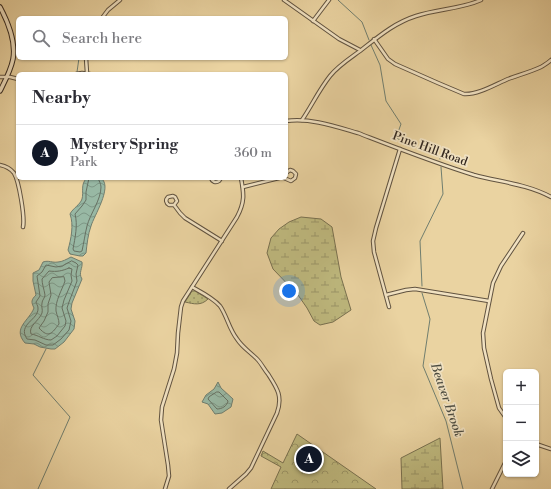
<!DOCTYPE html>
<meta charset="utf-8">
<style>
:root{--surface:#fff;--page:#f2f2f3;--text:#2b2b33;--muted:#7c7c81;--line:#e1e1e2;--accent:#111827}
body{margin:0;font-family:"Libre Bodoni",serif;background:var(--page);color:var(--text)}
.controls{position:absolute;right:12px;bottom:12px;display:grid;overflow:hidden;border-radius:6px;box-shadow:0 1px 3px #0004}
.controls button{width:36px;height:36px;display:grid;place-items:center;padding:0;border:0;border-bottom:1px solid var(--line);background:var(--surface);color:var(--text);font:20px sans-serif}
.you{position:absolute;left:289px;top:291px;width:14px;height:14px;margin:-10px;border:3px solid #fff;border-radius:50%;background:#1a73e8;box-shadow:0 0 0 6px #1a73e833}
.badge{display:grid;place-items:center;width:26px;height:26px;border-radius:50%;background:var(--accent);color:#fff;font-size:13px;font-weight:700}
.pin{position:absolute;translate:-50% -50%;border:2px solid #fff;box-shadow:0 1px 4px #0006}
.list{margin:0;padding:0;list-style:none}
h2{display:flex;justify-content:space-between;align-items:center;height:52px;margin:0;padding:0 16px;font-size:17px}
h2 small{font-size:13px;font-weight:400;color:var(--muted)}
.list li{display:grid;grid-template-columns:26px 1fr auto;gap:12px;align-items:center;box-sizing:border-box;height:56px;padding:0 16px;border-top:1px solid var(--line)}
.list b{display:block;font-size:15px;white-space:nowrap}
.list p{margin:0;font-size:13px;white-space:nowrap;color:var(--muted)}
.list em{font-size:13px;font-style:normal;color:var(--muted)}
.icon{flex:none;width:22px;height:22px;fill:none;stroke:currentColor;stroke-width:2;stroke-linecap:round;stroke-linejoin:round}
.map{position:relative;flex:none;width:551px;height:489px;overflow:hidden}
.search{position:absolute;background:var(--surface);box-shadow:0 1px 3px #0004;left:16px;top:16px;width:272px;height:44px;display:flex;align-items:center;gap:10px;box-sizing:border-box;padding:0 14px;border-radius:6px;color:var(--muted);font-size:15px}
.panel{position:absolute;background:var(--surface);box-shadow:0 1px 3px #0004;left:16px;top:72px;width:272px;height:108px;border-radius:6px}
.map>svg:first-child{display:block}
.grass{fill:url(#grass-dots);stroke:#797150}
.wetland{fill:url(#wetland-marsh);stroke:#797150}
.park{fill:url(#park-crowns);stroke:#797150}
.water{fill:url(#water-waves);stroke:#707e6f}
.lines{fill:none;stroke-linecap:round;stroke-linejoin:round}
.shore{stroke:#667062;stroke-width:1}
.stream{stroke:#707e6f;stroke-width:1}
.street-casing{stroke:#615340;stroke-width:4.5}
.secondary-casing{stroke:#332820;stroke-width:5.5}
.street{stroke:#f1e2c2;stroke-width:2.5}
.secondary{stroke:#f1e2c2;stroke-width:3.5}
.labels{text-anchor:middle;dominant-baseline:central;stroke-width:3.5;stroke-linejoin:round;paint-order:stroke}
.street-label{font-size:12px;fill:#332820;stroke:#f1e2c2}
.water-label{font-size:13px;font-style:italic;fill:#4c4c41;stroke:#f1e2c2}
</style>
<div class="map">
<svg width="551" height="489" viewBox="0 0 551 489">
<defs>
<pattern id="grass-dots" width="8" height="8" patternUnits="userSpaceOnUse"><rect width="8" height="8" fill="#bfba7f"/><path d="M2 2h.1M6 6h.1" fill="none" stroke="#9c9768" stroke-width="1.8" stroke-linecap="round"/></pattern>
<pattern id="wetland-marsh" width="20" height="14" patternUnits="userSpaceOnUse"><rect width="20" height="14" fill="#bfba7f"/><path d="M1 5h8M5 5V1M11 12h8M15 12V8" fill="none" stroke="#9c9768"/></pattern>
<pattern id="park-crowns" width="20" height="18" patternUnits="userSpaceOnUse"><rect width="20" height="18" fill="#bfba7f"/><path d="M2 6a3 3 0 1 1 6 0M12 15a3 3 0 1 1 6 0" fill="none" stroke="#9c9768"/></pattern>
<pattern id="water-waves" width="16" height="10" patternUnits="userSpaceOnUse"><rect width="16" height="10" fill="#98b8a4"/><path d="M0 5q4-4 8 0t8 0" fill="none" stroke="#7d9685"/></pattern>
</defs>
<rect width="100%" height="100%" fill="#ead3a1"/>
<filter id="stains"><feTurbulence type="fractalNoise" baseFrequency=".005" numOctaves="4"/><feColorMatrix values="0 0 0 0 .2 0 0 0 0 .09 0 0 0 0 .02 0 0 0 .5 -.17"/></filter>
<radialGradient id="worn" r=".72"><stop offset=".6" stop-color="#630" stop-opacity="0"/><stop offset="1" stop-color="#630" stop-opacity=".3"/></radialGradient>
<path class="grass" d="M192,291H195L208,299C201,306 194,304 185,302Z"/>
<g class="wetland">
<polygon points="301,217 321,219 332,227 341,277 351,310 333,322 320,325 314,321 307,308 298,295 273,269 267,253 271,238 279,229 289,222"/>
<polygon points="440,438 443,489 402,489 401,458"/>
</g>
<polygon class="park" points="297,434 376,489 271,489 281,467 261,456 263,451 283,463"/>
<g class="water">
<path d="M87,178C91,178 99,176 102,179C112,188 94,216 91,226C88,234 87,244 86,253L83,256H80L70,254L68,250C71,239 74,225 70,214C73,208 80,205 82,199C84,192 80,184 87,178Z"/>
<path d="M71,257L82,262C83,268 78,273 82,279L72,303L71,309L75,321L74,329L64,342L55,349H51L40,347L34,344L25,343C12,328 29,321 34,308C31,302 31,300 36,295L33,281V273L39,270L43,262C49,260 52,263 58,262C62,262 67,259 71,257Z"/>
<polygon points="218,382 221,388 233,399 231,407 222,413 215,414 208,404 202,402 206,395 214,389"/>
</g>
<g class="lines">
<g class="shore">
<path d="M89,178L86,192V200L82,206L75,214C78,225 75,238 73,249L74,251L80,252L82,251C84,242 85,234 87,226C90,214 101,200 101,187C101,184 99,181 98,178"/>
<path d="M72,261L76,263L78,265L76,274L77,281L69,302L67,308L71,321L69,330L61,339L53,345H46L35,340L27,339C17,324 39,320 38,308C38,305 36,304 36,302L40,296L37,276L42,272L46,265L56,267L62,266Z"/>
<path d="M69,268L72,269L71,275L72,281L64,300L62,308L66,321L65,326L57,336L51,340C44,340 38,335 31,334C28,326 39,321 42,313C43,309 41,307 42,303C42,300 45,298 45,295C44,289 42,284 42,279L49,271C57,272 62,271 69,268Z"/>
<path d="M64,277L65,281C62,290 55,301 56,311C57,316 59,319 59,324C52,333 49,339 39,328L44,321L48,312V304L51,295L49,282L52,278Z"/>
<path d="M217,392H219L228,401C227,406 222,409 217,409L208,399L209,397Z"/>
</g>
<g class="stream">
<polyline points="338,0 362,22 369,40"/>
<polyline points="371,45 380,65 386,101 401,124 396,138 440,157 440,159"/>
<polyline points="77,72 79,58"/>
<polyline points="422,286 420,241 443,194 441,167"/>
<polyline points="422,293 430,319 423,366 446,421 463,489"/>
<polyline points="38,489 70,417 33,375 46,349"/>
</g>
<g class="street-casing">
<g id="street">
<polyline points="284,0 339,39 360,50"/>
<polyline points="102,18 108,10 120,0"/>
<polyline points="313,21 329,0"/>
<path d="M374,39L388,59L395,64L438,83L464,94C478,95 496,84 508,79C519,75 530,72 541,67C544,65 548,63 551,60"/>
<polyline points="86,58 87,73"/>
<polyline points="76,74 82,73 90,74"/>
<polyline points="0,77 10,77 18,79"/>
<path d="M302,120C312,105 319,90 330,76C338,66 349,59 360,51C378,37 394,23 416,16C437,9 461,9 481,0"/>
<path d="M286,121C312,118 334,126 358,133C397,148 435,163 474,175C500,182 527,184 551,197"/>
<path d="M0,165C5,166 10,168 14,173C19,181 25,217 23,227"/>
<path d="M211,178C212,182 216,183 219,181L221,178"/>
<polyline points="284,178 291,181 295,178 296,174 293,171 290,170 286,173"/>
<polyline points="243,187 279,178"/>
<path d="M174,205H169C166,203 165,200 168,197L173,196L175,197L177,201L174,205L180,213L185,218L222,241"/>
<path d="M192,287C201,292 213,298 220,306C227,316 229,329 237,339C242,347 250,352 257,359C261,363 264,369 268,374C277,388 283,396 277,413L251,468L246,474L229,489"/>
<polyline points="386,295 406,290 415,289 489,301"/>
<polyline points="389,307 374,252 373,241 376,228 400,149"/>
<polyline points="506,418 499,408 491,379 484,348 483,333 493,283 501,266 523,233"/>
<polyline points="536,444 551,449"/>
<path d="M165,489L169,476L168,465L161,420L162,407L174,369L177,353L178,333L181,307L183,301L237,217C245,202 244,194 241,178"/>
<polyline points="492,489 506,461"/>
</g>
</g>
<g class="secondary-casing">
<path id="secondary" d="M0,7C8,22 16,42 13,59C11,70 5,81 0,91"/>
</g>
<use href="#street" class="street"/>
<use href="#secondary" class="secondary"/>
</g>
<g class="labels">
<g class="street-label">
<text transform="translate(430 149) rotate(20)">Pine Hill Road</text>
</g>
<g class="water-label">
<text transform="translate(447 400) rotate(71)">Beaver Brook</text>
</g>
</g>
<rect width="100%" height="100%" filter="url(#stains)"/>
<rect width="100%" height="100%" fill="url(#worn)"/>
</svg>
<div class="controls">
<button>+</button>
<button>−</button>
<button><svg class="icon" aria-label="layers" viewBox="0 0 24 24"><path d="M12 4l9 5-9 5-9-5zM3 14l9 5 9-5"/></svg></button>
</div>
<div class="you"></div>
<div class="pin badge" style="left:309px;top:459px">A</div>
<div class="search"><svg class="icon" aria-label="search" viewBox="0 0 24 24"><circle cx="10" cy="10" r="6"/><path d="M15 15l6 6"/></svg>Search here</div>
<section class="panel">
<h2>Nearby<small></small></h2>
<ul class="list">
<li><span class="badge">A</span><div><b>Mystery Spring</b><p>Park</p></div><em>360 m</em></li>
</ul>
</section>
</div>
